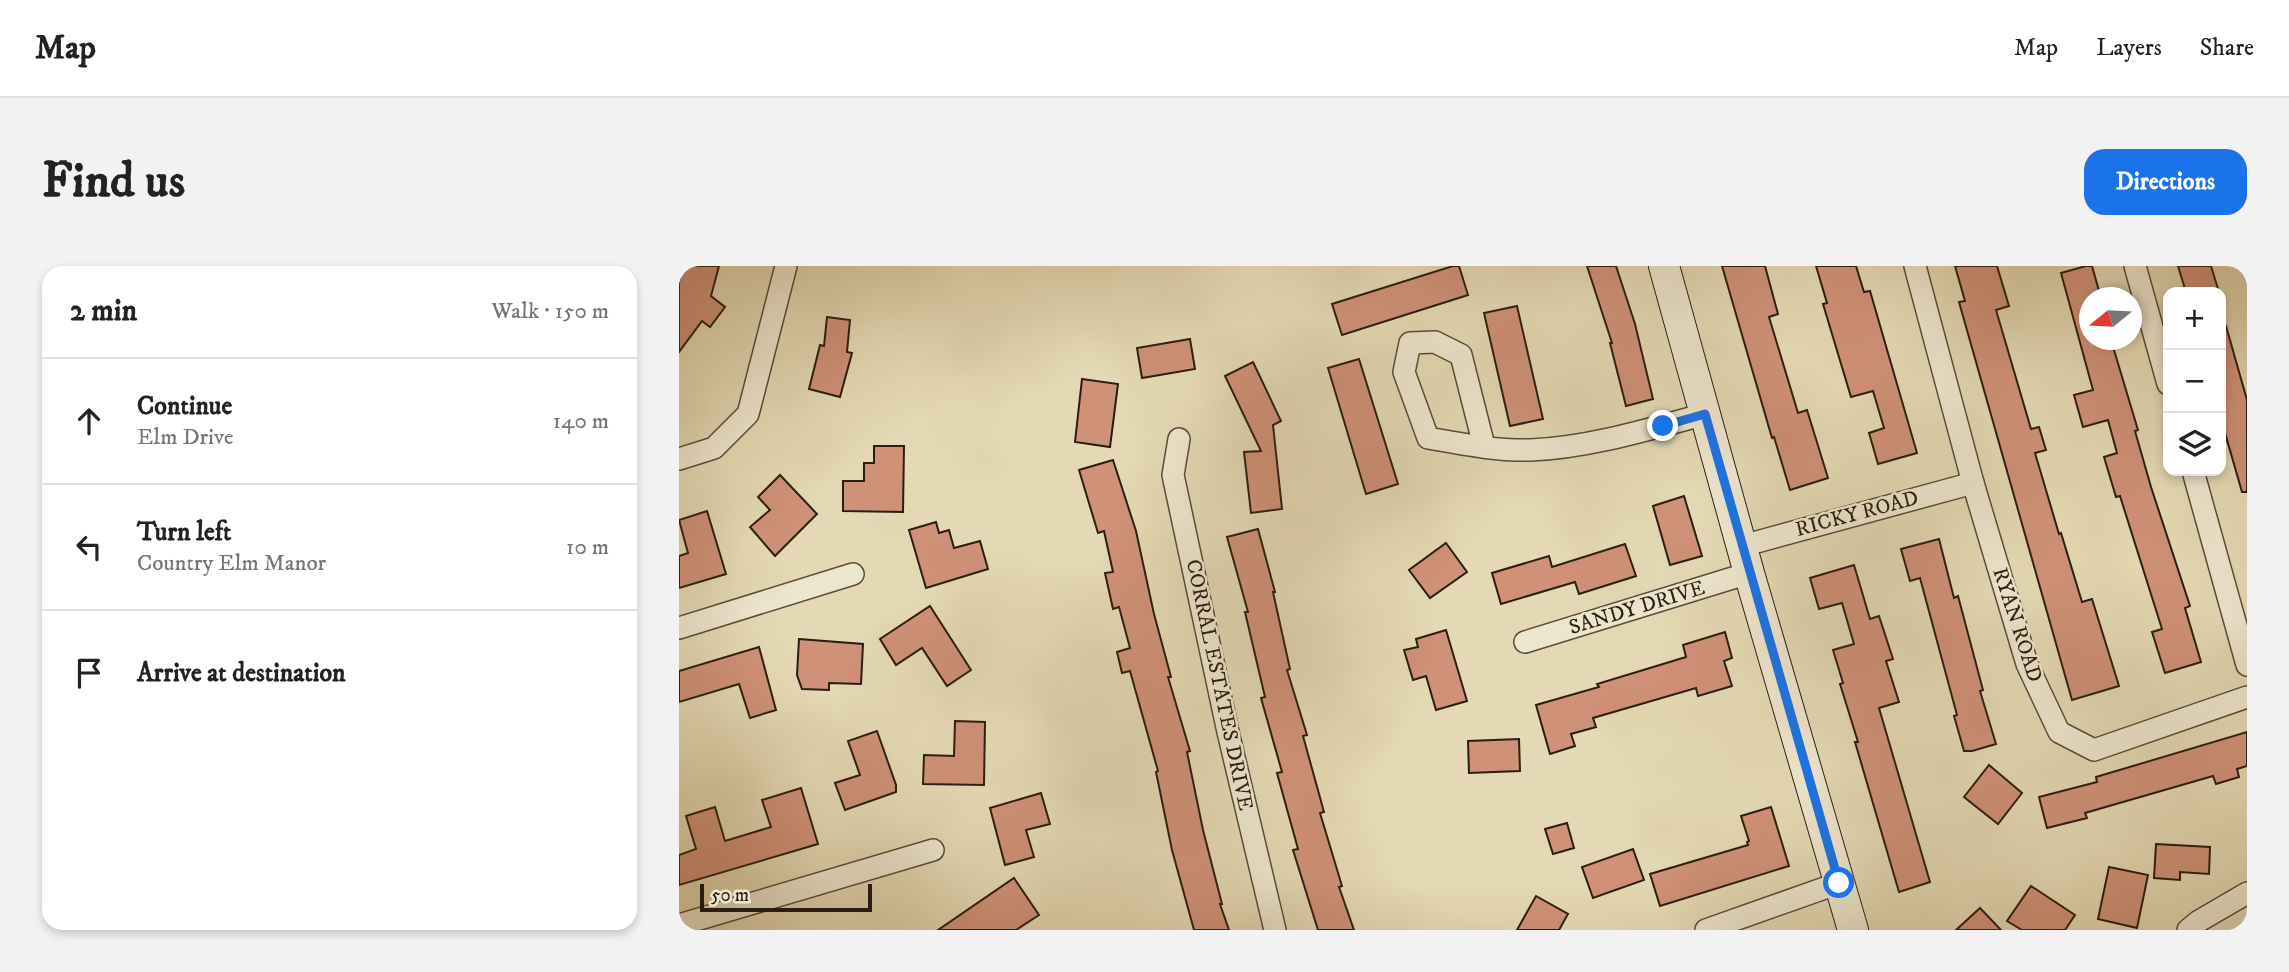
<!DOCTYPE html>
<meta charset="utf-8">
<style>
:root{--surface:#fff;--page:#f2f2f2;--text:#222;--muted:#767676;--line:#e0e0e0;--accent:#1a73e8}
body{margin:0;font-family:"IM FELL DW Pica",serif;background:var(--page);color:var(--text)}
.controls{position:absolute;right:21px;top:21px;display:grid;overflow:hidden;border-radius:14px;box-shadow:0 4px 10px #0003}
.controls button{width:63px;height:63px;display:grid;place-items:center;padding:0;border:0;border-bottom:2px solid var(--line);background:var(--surface);color:var(--text);font:35px sans-serif}
.compass{position:absolute;left:1400px;top:21px;width:63px;height:63px;border-radius:50%;background:var(--surface);box-shadow:0 4px 10px #0003;rotate:252deg}
.scale{position:absolute;left:21px;bottom:18px;width:172px;box-sizing:border-box;padding-left:7px;border:4px solid #2b1d12;border-top:0;font-size:19px;line-height:24px;white-space:nowrap;color:#2b1d12;-webkit-text-stroke:5px #ede6ce;paint-order:stroke}
.stop{position:absolute;width:21px;height:21px;margin:-16px;border:5px solid #1a73e8;border-radius:50%;background:#fff}
.stop.end{background:#1a73e8;border-color:#fff;box-shadow:0 2px 7px #0008}
.list{margin:0;padding:0;list-style:none}
h2{display:flex;justify-content:space-between;align-items:center;height:91px;margin:0;padding:0 28px;font-size:30px}
h2 small{font-size:23px;font-weight:400;color:var(--muted)}
.list li{display:grid;grid-template-columns:46px 1fr auto;gap:21px;align-items:center;box-sizing:border-box;height:126px;padding:0 28px;border-top:2px solid var(--line)}
.list b{display:block;font-size:26px;white-space:nowrap}
.list p{margin:0;font-size:23px;white-space:nowrap;color:var(--muted)}
.list em{font-size:23px;font-style:normal;color:var(--muted)}
.icon{flex:none;width:38px;height:38px;fill:none;stroke:currentColor;stroke-width:2;stroke-linecap:round;stroke-linejoin:round}
.map{position:relative;flex:none;width:1568px;height:664px;overflow:hidden;border-radius:21px}
header{display:flex;align-items:center;gap:42px;box-sizing:border-box;height:98px;padding:0 35px;background:var(--surface);border-bottom:2px solid var(--line)}
header strong{font-size:33px}
nav{display:flex;gap:38px;margin-inline-start:auto;font-size:24px}
.intro{display:flex;align-items:center;justify-content:space-between;box-sizing:border-box;height:168px;padding:0 42px}
h1{margin:0;font-size:49px}
.button{padding:18px 32px;border-radius:21px;background:var(--accent);color:#fff;font-size:24px;font-weight:700}
main{display:flex;gap:42px;padding:0 42px}
aside{flex:1;background:var(--surface);border-radius:21px;box-shadow:0 4px 10px #0003}
.map>svg:first-child{display:block}
.building{fill:#cf9178;stroke:#2b1d12;stroke-width:2}
.lines{fill:none;stroke-linecap:round;stroke-linejoin:round}
.street-casing{stroke:#594c3a;stroke-width:24}
.secondary-casing{stroke:#2b1d12;stroke-width:32}
.street{stroke:#ede6ce;stroke-width:21}
.secondary{stroke:#ede6ce;stroke-width:30}
.route{stroke:#1a73e8;stroke-width:9}
.labels{text-anchor:middle;dominant-baseline:central;stroke-width:5;stroke-linejoin:round;paint-order:stroke}
.street-label{font-size:21px;fill:#2b1d12;stroke:#ede6ce}
</style>
<header>
<strong>Map</strong>
<nav><a>Map</a><a>Layers</a><a>Share</a></nav>
</header>
<div class="intro"><h1>Find us</h1><a class="button">Directions</a></div>
<main>
<aside>
<h2>2 min<small>Walk · 150 m</small></h2>
<ul class="list">
<li><svg class="icon" aria-label="ahead" viewBox="0 0 24 24"><path d="M12 20V5M6 11l6-6 6 6"/></svg><div><b>Continue</b><p>Elm Drive</p></div><em>140 m</em></li>
<li><svg class="icon" aria-label="left" viewBox="0 0 24 24"><path d="M17 20v-9H6M10 6l-5 5 5 5"/></svg><div><b>Turn left</b><p>Country Elm Manor</p></div><em>10 m</em></li>
<li><svg class="icon" aria-label="arrive" viewBox="0 0 24 24"><path d="M6 21V4h12l-3 4 3 4H6"/></svg><div><b>Arrive at destination</b></div></li>
</ul>
</aside>
<div class="map">
<svg width="1568" height="664" viewBox="0 0 1568 664">
<rect width="100%" height="100%" fill="#e4d9b4"/>
<filter id="stains"><feTurbulence type="fractalNoise" baseFrequency=".00286" numOctaves="4"/><feColorMatrix values="0 0 0 0 .2 0 0 0 0 .09 0 0 0 0 .02 0 0 0 .5 -.17"/></filter>
<radialGradient id="worn" r=".72"><stop offset=".6" stop-color="#630" stop-opacity="0"/><stop offset="1" stop-color="#630" stop-opacity=".3"/></radialGradient>
<g class="building">
<polygon points="4,0 40,0 32,30 46,41 31,61 23,55 0,86 0,16"/>
<polygon points="774,0 780,0 789,29 663,69 653,38"/>
<polygon points="908,0 937,0 956,58 974,133 947,140 931,77 933,77"/>
<polygon points="1043,0 1086,0 1099,48 1090,51 1119,147 1128,144 1149,212 1111,224 1095,171 1093,172"/>
<polygon points="1137,0 1177,0 1185,26 1191,25 1238,187 1199,198 1190,167 1205,162 1194,125 1172,131 1144,38 1148,37"/>
<polygon points="1276,0 1318,0 1330,40 1317,44 1352,163 1360,161 1367,184 1356,187 1380,268 1382,267 1403,336 1413,333 1440,420 1393,434 1280,36 1286,35"/>
<polygon points="1407,0 1413,0 1422,32 1410,32 1410,74 1432,74 1459,164 1456,165 1472,221 1511,340 1506,342 1522,396 1486,407 1473,366 1483,363 1441,230 1437,231 1425,191 1438,187 1429,154 1404,161 1395,129 1414,124 1382,7"/>
<polygon points="1499,0 1532,0 1540,26 1507,26"/>
<polygon points="838,40 864,153 831,160 805,47"/>
<polygon points="148,51 171,54 168,86 173,87 161,131 130,123 141,79 145,80"/>
<polygon points="1542,60 1547,60 1568,134 1568,226 1563,226 1542,153"/>
<polygon points="511,73 516,103 463,112 458,82"/>
<polygon points="680,93 719,218 687,228 649,102"/>
<polygon points="574,96 602,155 594,159 603,243 572,247 565,186 582,185 546,110"/>
<polygon points="403,113 439,118 431,181 396,176"/>
<polygon points="195,180 225,180 224,246 164,245 164,215 185,215 185,197 195,197"/>
<polygon points="434,194 457,265 475,348 492,411 489,411 511,485 508,486 524,564 543,638 541,638 550,664 515,664 493,584 477,506 479,505 451,405 443,407 438,386 451,382 440,341 434,343 426,307 434,306 425,265 419,267 400,204"/>
<polygon points="101,209 138,248 96,290 71,261 91,244 79,231"/>
<polygon points="1005,230 1023,290 991,299 974,240"/>
<polygon points="28,245 47,308 0,322 0,290 9,287 0,254"/>
<polygon points="257,256 260,267 270,264 275,282 301,275 309,303 247,322 230,264"/>
<polygon points="579,263 596,326 594,326 611,403 608,404 628,469 624,470 645,546 641,547 663,620 660,621 675,664 639,664 614,584 619,583 598,507 603,506 582,432 586,431 566,346 569,346 548,271"/>
<polygon points="1260,273 1275,332 1279,330 1304,424 1301,425 1317,478 1293,485 1285,485 1275,450 1278,449 1241,312 1231,315 1222,283"/>
<polygon points="767,277 788,306 751,332 730,304"/>
<polygon points="946,278 957,310 900,328 896,316 822,338 813,307 870,290 873,301"/>
<polygon points="1175,299 1191,353 1200,350 1214,393 1207,395 1220,436 1200,442 1251,616 1220,626 1176,476 1179,476 1161,418 1164,417 1154,384 1175,378 1163,337 1140,343 1131,312"/>
<polygon points="251,340 292,404 268,420 243,382 217,399 201,373"/>
<polygon points="767,364 788,435 757,444 747,410 734,414 725,384 739,381 737,373"/>
<polygon points="1046,366 1053,392 1045,395 1053,420 1019,430 1017,422 914,452 917,461 892,468 896,480 871,488 857,439 920,421 918,418 1007,391 1004,379"/>
<polygon points="120,373 184,378 182,418 150,417 150,424 123,423 118,409"/>
<polygon points="80,381 97,444 71,452 60,418 0,436 0,405"/>
<polygon points="276,455 306,456 305,519 244,518 245,489 275,490"/>
<polygon points="198,465 217,519 217,526 166,544 156,517 181,509 169,475"/>
<polygon points="1568,466 1568,500 1558,503 1560,511 1537,518 1534,510 1406,547 1408,552 1368,562 1360,531 1418,516 1417,511"/>
<polygon points="840,473 841,505 790,507 789,475"/>
<polygon points="1310,499 1343,527 1319,558 1285,531"/>
<polygon points="122,522 139,578 0,619 0,589 17,583 7,550 36,541 46,575 92,561 83,534"/>
<polygon points="362,527 371,558 347,564 355,591 326,599 311,542"/>
<polygon points="1092,541 1110,600 981,640 971,608 1069,579 1068,576 1070,575 1062,550"/>
<polygon points="888,557 895,582 874,588 866,563"/>
<polygon points="1477,578 1531,581 1530,608 1501,606 1501,614 1475,612"/>
<polygon points="954,583 965,614 914,632 903,601"/>
<polygon points="1430,601 1469,609 1458,662 1419,653"/>
<polygon points="335,612 360,649 337,664 259,664"/>
<polygon points="1352,620 1396,649 1386,664 1343,664 1328,655"/>
<polygon points="857,630 889,648 880,664 838,664"/>
<polygon points="1301,642 1322,664 1277,664"/>
</g>
<g class="lines">
<g class="street-casing">
<g id="street">
<polyline points="1236,0 1294,217 1348,398 1380,466 1415,484 1568,431"/>
<polyline points="1456,0 1489,118"/>
<polyline points="500,173 494,209 549,466 596,664"/>
<path d="M805,180L782,89L756,76L731,77L725,106L749,172C783,178 818,185 851,184C908,182 971,163 1026,148"/>
<polyline points="0,193 35,182 69,148 107,0"/>
<polyline points="1514,205 1568,399"/>
<polyline points="1063,280 1294,217"/>
<polyline points="0,362 174,308"/>
<polyline points="846,376 1070,307"/>
<polyline points="0,659 254,584"/>
<polyline points="1027,664 1160,617"/>
<polyline points="1509,664 1520,655 1568,627"/>
</g>
</g>
<g class="secondary-casing">
<polyline id="secondary" points="985,0 1070,307 1174,664"/>
</g>
<use href="#street" class="street"/>
<use href="#secondary" class="secondary"/>
</g>
<g class="lines">
<polyline class="route" points="984,160 1026,148 1160,617"/>
</g>
<g class="labels">
<g class="street-label">
<text transform="translate(1178 248) rotate(-15)">RICKY ROAD</text>
<text transform="translate(958 342) rotate(-17)">SANDY DRIVE</text>
<text transform="translate(1338 359) rotate(72)">RYAN ROAD</text>
<text transform="translate(540 419) rotate(78)">CORRAL ESTATES DRIVE</text>
</g>
</g>
<rect width="100%" height="100%" filter="url(#stains)"/>
<rect width="100%" height="100%" fill="url(#worn)"/>
</svg>
<div class="controls">
<button>+</button>
<button>−</button>
<button><svg class="icon" aria-label="layers" viewBox="0 0 24 24"><path d="M12 4l9 5-9 5-9-5zM3 14l9 5 9-5"/></svg></button>
</div>
<svg class="compass" viewBox="-18 -18 36 36"><path d="M0-13l5 13h-10z" fill="#e53935"/><path d="M0 13l5-13h-10z" fill="#767676"/></svg>
<div class="scale">50 m</div>
<div class="stop" style="left:1160px;top:617px"></div>
<div class="stop end" style="left:984px;top:160px"></div>
</div>
</main>
